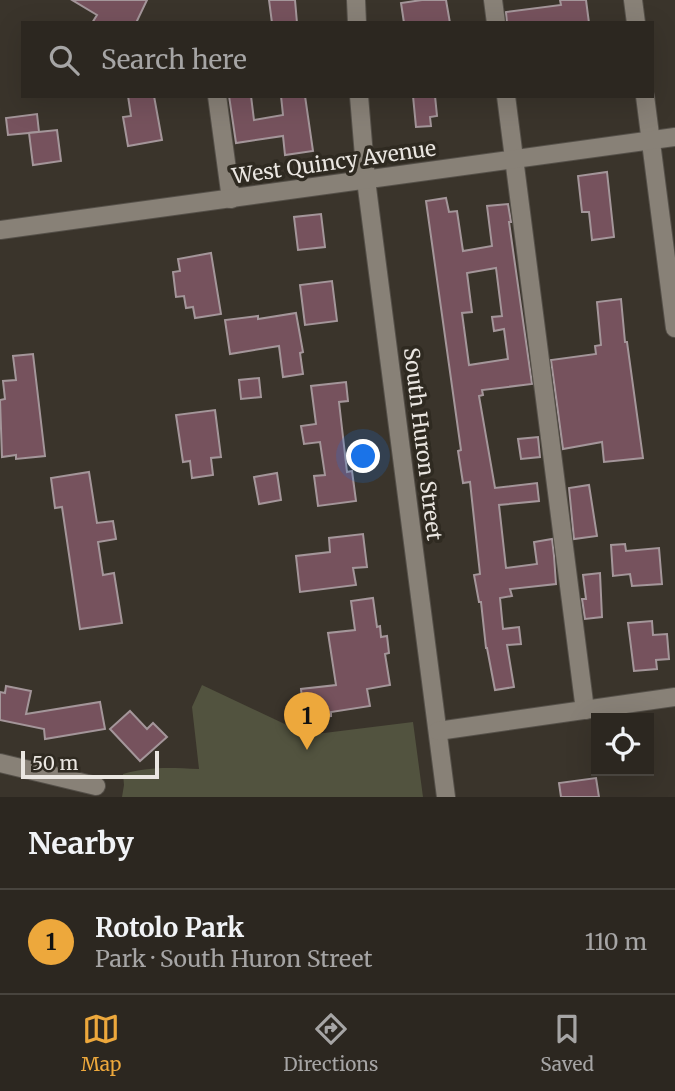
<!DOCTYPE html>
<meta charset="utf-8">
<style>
:root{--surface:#2c2720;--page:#342f29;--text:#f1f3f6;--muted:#a6a5a5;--line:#48443e;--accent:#eda83c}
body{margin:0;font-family:Merriweather,serif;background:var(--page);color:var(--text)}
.controls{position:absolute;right:21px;bottom:21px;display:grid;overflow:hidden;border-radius:0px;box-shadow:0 7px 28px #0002}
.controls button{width:63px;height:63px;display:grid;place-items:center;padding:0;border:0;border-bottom:2px solid var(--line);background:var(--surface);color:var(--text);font:35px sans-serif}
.scale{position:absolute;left:21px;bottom:18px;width:138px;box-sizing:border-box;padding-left:7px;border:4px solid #eae6e1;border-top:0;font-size:19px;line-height:24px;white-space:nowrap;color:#eae6e1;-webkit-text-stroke:5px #2f2a21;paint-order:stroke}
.you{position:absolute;left:364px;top:457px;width:24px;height:24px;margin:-18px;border:5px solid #fff;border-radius:50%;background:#1a73e8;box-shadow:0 0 0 10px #1a73e833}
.badge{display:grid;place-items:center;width:46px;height:46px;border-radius:50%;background:var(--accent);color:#111;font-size:23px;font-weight:700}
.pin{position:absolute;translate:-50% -58px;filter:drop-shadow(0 2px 4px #0008)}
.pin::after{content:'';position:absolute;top:37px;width:24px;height:21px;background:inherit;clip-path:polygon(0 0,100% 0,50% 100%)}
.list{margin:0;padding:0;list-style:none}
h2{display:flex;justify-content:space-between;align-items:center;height:91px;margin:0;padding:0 28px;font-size:30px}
h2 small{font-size:23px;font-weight:400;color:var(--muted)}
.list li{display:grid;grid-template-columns:46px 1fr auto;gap:21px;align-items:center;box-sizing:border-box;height:105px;padding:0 28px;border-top:2px solid var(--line)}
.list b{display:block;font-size:26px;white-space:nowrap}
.list p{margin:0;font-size:23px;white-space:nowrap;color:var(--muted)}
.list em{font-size:23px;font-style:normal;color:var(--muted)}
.icon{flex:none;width:38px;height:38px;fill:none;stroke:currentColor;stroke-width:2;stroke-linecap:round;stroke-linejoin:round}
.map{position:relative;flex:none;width:675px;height:797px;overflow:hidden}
.search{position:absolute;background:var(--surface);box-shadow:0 7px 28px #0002;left:21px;right:21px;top:21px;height:77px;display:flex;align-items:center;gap:18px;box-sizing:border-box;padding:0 24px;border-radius:0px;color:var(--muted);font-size:26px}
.sheet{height:196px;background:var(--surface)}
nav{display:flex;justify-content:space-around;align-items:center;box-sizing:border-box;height:98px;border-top:2px solid var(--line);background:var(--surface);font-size:19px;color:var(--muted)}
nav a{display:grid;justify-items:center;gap:4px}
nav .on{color:var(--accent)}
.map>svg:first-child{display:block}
.green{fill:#52533f}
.building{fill:#76525d;stroke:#a4969a;stroke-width:2;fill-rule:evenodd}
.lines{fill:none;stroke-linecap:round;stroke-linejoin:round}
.minor-casing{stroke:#555049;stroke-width:20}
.minor{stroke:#888177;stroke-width:18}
.labels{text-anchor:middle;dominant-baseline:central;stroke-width:7;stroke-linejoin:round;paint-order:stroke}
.street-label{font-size:21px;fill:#eae6e1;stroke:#2f2a21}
</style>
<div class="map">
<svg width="675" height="797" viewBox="0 0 675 797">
<rect width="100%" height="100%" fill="#3a342b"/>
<path class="green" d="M202,685L308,735L413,722L423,797H122L124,785L123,774C152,766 171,768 199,769L192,707Z"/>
<g class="building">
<polygon points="72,0 147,0 136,23 92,23 97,15"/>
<polygon points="269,0 295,0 297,23 272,23"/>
<polygon points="422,0 446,0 450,23 404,23 401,3"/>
<polygon points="560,0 586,0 589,23 507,23 506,12 561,5"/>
<polygon points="128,96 154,96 162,140 128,146 123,117 131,116"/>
<polygon points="229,96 251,96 254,120 283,115 281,96 305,96 313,151 285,155 283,136 236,143"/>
<polygon points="413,96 435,96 437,116 430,117 431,126 416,127"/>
<polygon points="37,114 39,132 8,135 6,118"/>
<polygon points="57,130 61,161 33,165 29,133"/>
<polygon points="607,172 614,237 592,240 589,212 582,212 578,176"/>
<path d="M446,198L449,212L457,211L463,251L492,246L487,206L508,204L511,222H509L532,384L482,390L483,395L479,396L495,488L537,483L539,501L499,505L506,568L537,564L534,542L552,539L554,556L556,584L510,589L512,596L500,598L503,629L519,627L521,644L507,645L514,687L495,690L487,648H486L481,602H479L474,575L480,574L470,482L463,483L458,451L461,450L426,201ZM496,268L502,316L492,317L494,331L504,329L508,359L469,365L462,313L472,312L467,273Z"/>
<polygon points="321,214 325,247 298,250 294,217"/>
<polygon points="211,253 221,314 195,318 193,307 186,308 184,296 176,297 173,272 180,271 178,259"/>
<polygon points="332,281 337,321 305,325 300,285"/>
<polygon points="621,299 625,342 627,342 643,458 604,462 602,442 563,449 551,360 596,354 595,346 601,345 597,302"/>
<polygon points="296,313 303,352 300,353 303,374 283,377 279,346 230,354 225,320 258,316 258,319"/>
<polygon points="33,354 45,456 16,459 16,455 2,457 0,400 5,399 3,381 16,380 13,356"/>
<polygon points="259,378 261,397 241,399 239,380"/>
<polygon points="346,382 348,401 339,402 347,472 352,471 356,501 318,506 314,476 325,475 320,442 304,444 301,426 316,424 311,386"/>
<polygon points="215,410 221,457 211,458 213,475 192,478 190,461 183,462 176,415"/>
<polygon points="538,437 540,457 521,459 518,439"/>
<polygon points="89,472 97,523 113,521 116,539 98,542 103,575 114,573 122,623 80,629 62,507 55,508 51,478"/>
<polygon points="277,473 281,500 259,504 254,477"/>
<polygon points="589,485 597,536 574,539 569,488"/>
<polygon points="363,534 367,567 353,568 356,585 300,592 296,556 330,552 329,538"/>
<polygon points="625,544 626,551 659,548 662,584 632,586 630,574 613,576 611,545"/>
<polygon points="600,573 602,617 585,619 582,599 586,599 583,575"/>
<polygon points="373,598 377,627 380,626 381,637 387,636 389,653 385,654 390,685 367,689 370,706 331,712 331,716 304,719 301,689 336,685 328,633 355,630 351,601"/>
<polygon points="652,621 653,635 667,634 669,659 656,660 657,669 634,671 628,623"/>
<polygon points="6,686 31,691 26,714 100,702 105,729 45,739 44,729 0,720 0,692 5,693"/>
<polygon points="130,711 147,729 153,723 167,737 140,761 110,729"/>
<polygon points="596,778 599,797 561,797 559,783"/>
</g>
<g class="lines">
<g class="minor-casing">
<g id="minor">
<polyline points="356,0 357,23"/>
<polyline points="493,0 496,23"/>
<polyline points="633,0 636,23"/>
<polyline points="217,96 231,199"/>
<polyline points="359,96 366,180 446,797"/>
<polyline points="506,96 585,710"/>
<polyline points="645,96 675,328"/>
<polyline points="0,230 675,137"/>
<polyline points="438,731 675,697"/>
<polyline points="0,763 96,786"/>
</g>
</g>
<use href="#minor" class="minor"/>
</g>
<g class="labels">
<g class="street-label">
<text transform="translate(334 162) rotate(-8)">West Quincy Avenue</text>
<text transform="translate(423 444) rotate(83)">South Huron Street</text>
</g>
</g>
</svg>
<div class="controls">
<button><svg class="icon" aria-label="locate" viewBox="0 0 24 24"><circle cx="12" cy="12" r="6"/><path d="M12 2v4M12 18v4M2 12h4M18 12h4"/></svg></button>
</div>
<div class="scale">50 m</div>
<div class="you"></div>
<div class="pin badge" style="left:307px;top:750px">1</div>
<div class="search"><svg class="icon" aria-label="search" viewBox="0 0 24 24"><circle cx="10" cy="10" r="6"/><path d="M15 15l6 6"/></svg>Search here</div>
</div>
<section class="sheet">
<h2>Nearby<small></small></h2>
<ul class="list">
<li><span class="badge">1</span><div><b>Rotolo Park</b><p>Park · South Huron Street</p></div><em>110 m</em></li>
</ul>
</section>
<nav>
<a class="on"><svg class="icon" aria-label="map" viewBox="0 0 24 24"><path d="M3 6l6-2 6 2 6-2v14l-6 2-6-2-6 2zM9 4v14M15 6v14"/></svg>Map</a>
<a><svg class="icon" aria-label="directions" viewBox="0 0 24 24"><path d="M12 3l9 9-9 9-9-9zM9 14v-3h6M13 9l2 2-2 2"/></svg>Directions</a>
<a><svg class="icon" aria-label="saved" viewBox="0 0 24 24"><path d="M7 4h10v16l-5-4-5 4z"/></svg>Saved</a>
</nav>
